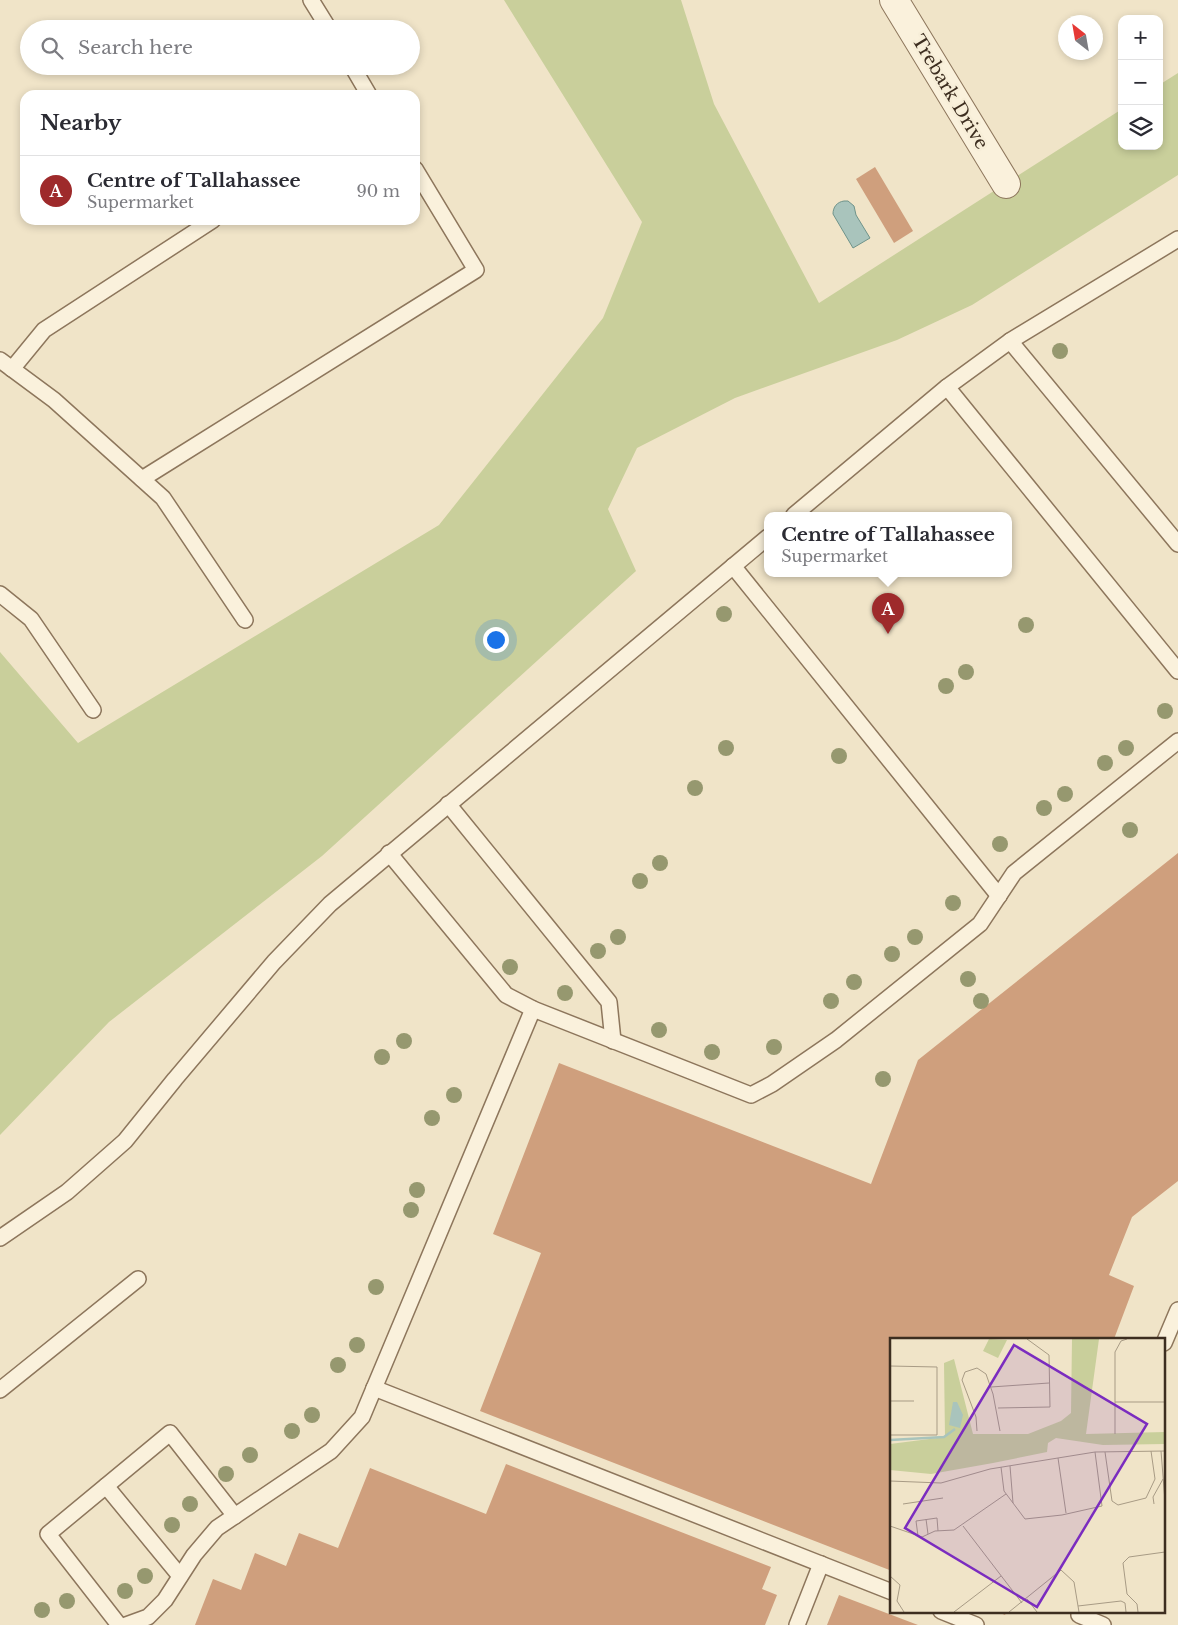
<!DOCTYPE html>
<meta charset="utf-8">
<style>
:root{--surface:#fff;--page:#f2f2f3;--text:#2b2b33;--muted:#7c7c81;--line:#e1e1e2;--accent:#9e2a2b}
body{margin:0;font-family:"Libre Baskerville",serif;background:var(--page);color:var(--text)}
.controls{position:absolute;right:15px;top:15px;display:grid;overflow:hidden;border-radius:10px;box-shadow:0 2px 8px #0003}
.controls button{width:45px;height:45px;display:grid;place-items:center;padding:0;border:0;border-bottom:1px solid var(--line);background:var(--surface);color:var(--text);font:25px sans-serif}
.compass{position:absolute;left:1058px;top:15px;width:45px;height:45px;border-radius:50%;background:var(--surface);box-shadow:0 2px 8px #0003;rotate:329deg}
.you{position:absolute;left:495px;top:639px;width:18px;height:18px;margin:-12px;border:4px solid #fff;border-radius:50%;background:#1a73e8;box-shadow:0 0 0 8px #1a73e833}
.badge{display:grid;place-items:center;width:32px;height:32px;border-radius:50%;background:var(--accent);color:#fff;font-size:16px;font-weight:700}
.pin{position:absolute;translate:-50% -41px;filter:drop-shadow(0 1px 2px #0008)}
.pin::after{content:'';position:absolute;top:26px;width:18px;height:15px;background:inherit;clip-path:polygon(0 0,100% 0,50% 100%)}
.popup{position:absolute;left:764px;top:512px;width:248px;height:65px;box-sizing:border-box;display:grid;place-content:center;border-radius:10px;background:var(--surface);filter:drop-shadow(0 1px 4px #0005);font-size:16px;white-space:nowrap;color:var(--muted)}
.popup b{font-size:19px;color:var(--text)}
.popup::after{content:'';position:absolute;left:50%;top:100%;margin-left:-10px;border:10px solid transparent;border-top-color:var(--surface)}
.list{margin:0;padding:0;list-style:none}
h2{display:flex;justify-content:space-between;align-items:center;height:65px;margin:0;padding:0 20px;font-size:21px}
h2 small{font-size:16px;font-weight:400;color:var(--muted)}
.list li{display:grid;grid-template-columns:32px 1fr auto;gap:15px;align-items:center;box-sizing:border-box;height:70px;padding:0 20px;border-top:1px solid var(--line)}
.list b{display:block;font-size:19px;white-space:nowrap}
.list p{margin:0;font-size:16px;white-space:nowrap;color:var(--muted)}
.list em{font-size:16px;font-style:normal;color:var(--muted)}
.icon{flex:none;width:28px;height:28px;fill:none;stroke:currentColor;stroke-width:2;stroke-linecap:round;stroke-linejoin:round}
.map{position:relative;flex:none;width:1178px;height:1625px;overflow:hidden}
.search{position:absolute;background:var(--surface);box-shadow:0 2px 8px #0003;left:20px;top:20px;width:400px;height:55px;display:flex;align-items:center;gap:12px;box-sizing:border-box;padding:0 18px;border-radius:28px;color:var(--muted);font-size:19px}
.panel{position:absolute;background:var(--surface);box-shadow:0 2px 8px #0003;left:20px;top:90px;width:400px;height:135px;border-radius:15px}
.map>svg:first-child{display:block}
.green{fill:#c9cf9b}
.water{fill:#a9c4bc;stroke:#6f938a}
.building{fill:#cf9f7d}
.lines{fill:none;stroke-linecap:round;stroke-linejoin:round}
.lane-casing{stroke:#8d765c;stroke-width:18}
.street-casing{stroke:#8d765c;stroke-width:30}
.lane{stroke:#faf1dc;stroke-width:15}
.street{stroke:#faf1dc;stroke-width:28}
.tree{fill:#96986f}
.labels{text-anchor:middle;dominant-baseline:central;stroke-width:5;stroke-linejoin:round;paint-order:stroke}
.street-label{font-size:18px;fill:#3d2e20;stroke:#f7eed8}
.inset-river{fill:none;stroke:#a9c4bc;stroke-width:2.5}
.inset-road{fill:none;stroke:#a89b85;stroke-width:1}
.view{fill:#7b2cbf;fill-opacity:0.15;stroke:#7b2cbf;stroke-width:2.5}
.inset-edge{fill:none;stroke:#3d2e20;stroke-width:2.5}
</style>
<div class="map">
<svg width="1178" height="1625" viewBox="0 0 1178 1625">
<rect width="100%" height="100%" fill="#f0e4c8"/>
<polygon class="green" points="504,0 681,0 714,104 819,303 1122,109 1122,146 1159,146 1159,85 1178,73 1178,175 972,305 897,340 735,398 637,448 608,509 636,571 322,856 109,1022 0,1135 0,652 78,743 439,525 603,318 642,222"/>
<path class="water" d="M844,201H848L854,206L856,215L870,238L853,248L833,214C833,207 837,202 844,201Z"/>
<g class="building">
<polygon points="875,167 913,231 894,243 856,179"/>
<polygon points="1178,853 1178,1181 1132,1217 1109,1275 1134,1286 1114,1339 892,1339 892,1571 480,1411 541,1253 493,1234 559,1063 871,1184 918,1060"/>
<polygon points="506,1464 771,1567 762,1589 777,1595 765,1625 195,1625 213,1579 241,1590 255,1553 286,1566 299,1533 338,1548 370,1468 486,1514"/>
<polygon points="839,1595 918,1625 827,1625"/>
<polygon points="995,1611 1007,1611 1005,1615"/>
</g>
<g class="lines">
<g class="lane-casing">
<g id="lane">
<polyline points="311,0 329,29"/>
<polyline points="352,66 369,95"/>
<polyline points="1010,341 1178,544"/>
<polyline points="0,360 54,400 163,498 245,620"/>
<polyline points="12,369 44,330 213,220"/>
<polyline points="947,387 1178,671"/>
<polyline points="142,479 476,270 415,169"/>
<polyline points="794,515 947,387 1010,341 1178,239"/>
<polyline points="733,566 999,896"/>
<polyline points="0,594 31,619 93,710"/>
<polyline points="448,804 609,1002 613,1041"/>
<polyline points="389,853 506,995 533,1009 751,1095 772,1084 836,1040 980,924 1014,873 1178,741"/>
<polyline points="0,1238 67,1192 125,1141 175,1079 274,962 330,904 768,537"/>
<polyline points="1164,1343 1178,1310"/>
<polyline points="374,1388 892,1592"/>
<polyline points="0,1390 138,1279"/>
<polyline points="106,1486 180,1576"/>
<polyline points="941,1611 976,1625"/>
<polyline points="1079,1615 1103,1625"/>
<polyline points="119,1625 48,1534 170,1433 235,1516"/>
<polyline points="126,1625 148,1617 165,1600 194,1555 217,1528 331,1451 362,1417 533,1009"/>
<polyline points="797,1625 821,1564"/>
</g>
</g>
<g class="street-casing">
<polyline id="street" points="894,0 1006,184"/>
</g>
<use href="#lane" class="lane"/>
<use href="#street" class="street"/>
</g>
<g class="tree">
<circle cx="1060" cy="351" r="8"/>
<circle cx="724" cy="614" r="8"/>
<circle cx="1026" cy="625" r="8"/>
<circle cx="966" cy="672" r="8"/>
<circle cx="946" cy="686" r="8"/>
<circle cx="1165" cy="711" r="8"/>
<circle cx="726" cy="748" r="8"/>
<circle cx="1126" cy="748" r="8"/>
<circle cx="839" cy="756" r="8"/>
<circle cx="1105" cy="763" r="8"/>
<circle cx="695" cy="788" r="8"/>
<circle cx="1065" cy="794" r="8"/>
<circle cx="1044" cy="808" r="8"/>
<circle cx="1130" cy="830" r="8"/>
<circle cx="1000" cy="844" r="8"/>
<circle cx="660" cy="863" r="8"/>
<circle cx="640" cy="881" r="8"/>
<circle cx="953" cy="903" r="8"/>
<circle cx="618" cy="937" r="8"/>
<circle cx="915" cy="937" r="8"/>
<circle cx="598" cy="951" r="8"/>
<circle cx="892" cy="954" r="8"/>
<circle cx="510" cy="967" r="8"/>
<circle cx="968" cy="979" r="8"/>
<circle cx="854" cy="982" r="8"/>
<circle cx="565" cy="993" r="8"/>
<circle cx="831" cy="1001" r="8"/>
<circle cx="981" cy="1001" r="8"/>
<circle cx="659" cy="1030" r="8"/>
<circle cx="404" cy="1041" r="8"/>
<circle cx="774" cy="1047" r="8"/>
<circle cx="712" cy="1052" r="8"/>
<circle cx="382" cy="1057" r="8"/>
<circle cx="883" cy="1079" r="8"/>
<circle cx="454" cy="1095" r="8"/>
<circle cx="432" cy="1118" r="8"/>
<circle cx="417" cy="1190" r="8"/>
<circle cx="411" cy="1210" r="8"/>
<circle cx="376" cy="1287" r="8"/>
<circle cx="357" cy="1345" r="8"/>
<circle cx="338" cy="1365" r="8"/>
<circle cx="312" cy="1415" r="8"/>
<circle cx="292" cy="1431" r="8"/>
<circle cx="250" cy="1455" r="8"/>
<circle cx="226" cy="1474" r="8"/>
<circle cx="190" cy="1504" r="8"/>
<circle cx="172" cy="1525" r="8"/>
<circle cx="145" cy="1576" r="8"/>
<circle cx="125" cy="1591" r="8"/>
<circle cx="67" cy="1601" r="8"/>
<circle cx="42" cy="1610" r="8"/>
</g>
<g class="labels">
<g class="street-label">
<text transform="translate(950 92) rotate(59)">Trebark Drive</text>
</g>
</g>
<g transform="translate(890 1338)">
<rect width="275" height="275" fill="#f0e4c8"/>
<path d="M99,1L117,2L108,20L93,13ZM182,1H209L196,96L275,94V106L213,107L166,100L158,105L157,114L103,125L41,136L0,132V106L55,99L54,25L64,21L83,96H138L171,83L181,75Z" fill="#c9cf9b"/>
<path d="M63,64H67L73,77L70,90L59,87Z" fill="#a9c4bc"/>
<path class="inset-river" d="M0,102L54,99L65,91"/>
<path class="inset-road" d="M0,28L47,29V97H0M101,49L159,45M0,63H24M225,64H275M108,70L160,69L159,17L137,1M87,93L86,79L72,42L75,34L87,30L96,36L103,56L110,93M225,96V14L231,3L237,1M271,113L275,163M215,114L222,163L228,167L256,160L265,141L261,113M168,120L176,175M120,128L123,165M111,129L114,153L135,181L172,177L212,168L205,114M0,143L51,145L100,131L205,114L275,113M13,166L53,160M264,166L263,159L273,141M36,181L38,196M0,188L32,199L45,193L64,192L116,156M73,188L132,265M28,198L26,183L47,180L48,193M0,238L10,247L7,263L14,274M137,261L147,274M188,268L231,263L235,265L236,274M64,274L111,238M119,274L171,232L184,244L189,274M248,274L247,266L237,256L233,225L239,219L275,214"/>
<path class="view" d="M124,7L257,86L147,269L15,190Z"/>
<rect width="275" height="275" class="inset-edge"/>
</g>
</svg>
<div class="controls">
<button>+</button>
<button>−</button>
<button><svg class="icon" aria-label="layers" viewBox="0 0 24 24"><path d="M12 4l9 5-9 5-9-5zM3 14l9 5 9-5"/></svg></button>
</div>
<svg class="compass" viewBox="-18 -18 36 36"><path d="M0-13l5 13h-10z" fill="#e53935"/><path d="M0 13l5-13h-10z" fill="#7c7c81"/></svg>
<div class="you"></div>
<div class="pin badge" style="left:888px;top:634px">A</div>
<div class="popup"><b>Centre of Tallahassee</b>Supermarket</div>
<div class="search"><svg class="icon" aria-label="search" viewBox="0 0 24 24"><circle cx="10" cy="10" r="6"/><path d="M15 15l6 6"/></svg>Search here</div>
<section class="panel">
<h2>Nearby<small></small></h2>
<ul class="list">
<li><span class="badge">A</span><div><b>Centre of Tallahassee</b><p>Supermarket</p></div><em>90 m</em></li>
</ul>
</section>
</div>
